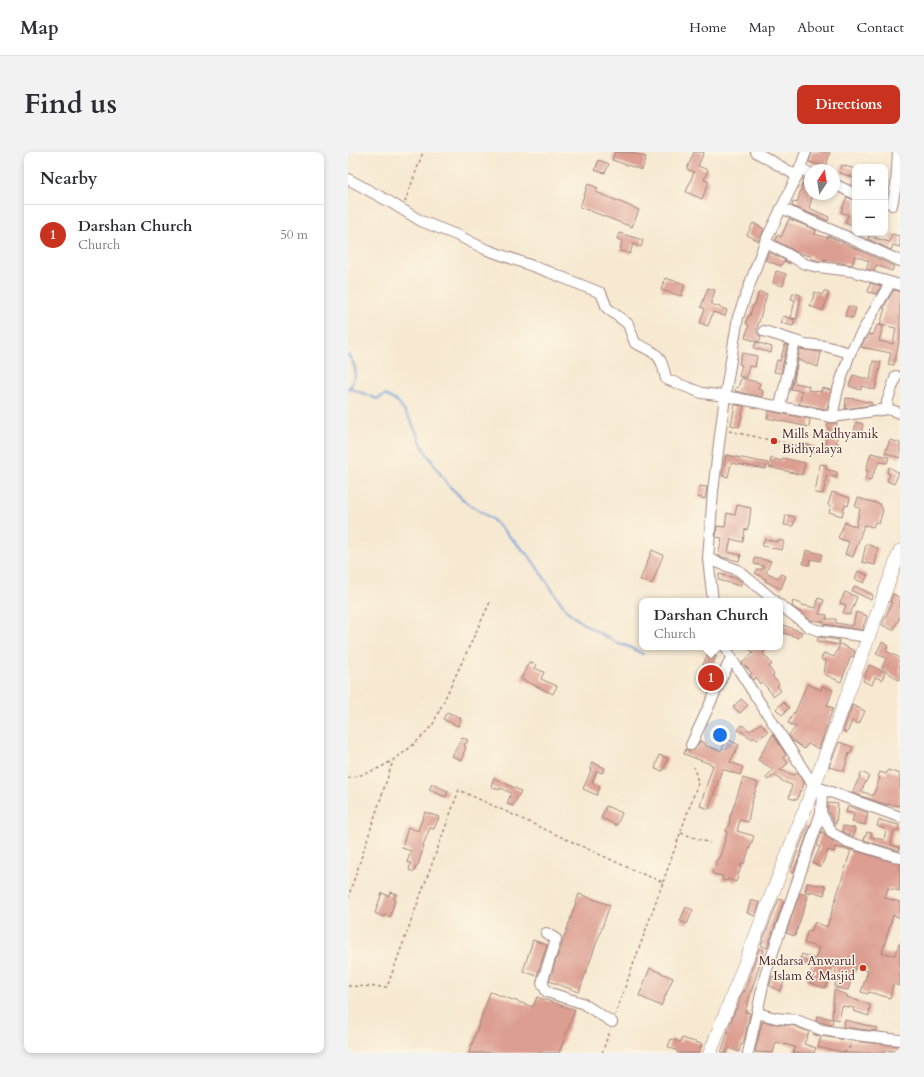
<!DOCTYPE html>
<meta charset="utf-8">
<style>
:root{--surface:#fff;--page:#f2f2f3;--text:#2b2b33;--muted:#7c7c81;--line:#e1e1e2;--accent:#c8321e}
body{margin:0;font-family:Cardo,serif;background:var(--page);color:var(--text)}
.controls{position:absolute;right:12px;top:12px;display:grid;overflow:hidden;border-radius:8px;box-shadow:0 2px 6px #0003}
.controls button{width:36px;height:36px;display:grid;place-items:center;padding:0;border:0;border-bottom:1px solid var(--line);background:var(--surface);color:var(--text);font:20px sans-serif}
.compass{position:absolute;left:456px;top:12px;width:36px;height:36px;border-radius:50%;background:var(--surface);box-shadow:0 2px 6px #0003;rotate:12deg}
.you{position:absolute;left:372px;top:583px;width:14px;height:14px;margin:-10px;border:3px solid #fff;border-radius:50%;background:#1a73e8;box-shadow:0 0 0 6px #1a73e833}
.badge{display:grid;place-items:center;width:26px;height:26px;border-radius:50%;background:var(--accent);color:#fff;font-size:13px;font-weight:700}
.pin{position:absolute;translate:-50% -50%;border:2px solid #fff;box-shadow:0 1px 4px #0006}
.popup{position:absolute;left:291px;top:446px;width:144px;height:52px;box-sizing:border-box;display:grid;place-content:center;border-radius:8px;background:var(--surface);filter:drop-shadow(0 1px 3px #0005);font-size:13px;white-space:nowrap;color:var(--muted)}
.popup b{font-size:15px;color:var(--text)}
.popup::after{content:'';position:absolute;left:50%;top:100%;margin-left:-8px;border:8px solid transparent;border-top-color:var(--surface)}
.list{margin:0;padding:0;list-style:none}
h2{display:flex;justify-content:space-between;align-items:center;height:52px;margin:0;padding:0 16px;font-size:17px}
h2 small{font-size:13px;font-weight:400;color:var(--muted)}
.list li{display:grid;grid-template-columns:26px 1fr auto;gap:12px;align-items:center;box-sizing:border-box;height:60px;padding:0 16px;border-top:1px solid var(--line)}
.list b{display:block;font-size:15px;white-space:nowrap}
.list p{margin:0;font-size:13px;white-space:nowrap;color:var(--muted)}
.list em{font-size:13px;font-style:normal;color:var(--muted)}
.map{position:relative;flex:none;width:552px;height:901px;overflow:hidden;border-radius:8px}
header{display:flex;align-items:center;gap:24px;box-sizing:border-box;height:56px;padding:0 20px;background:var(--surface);border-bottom:1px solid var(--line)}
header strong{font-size:19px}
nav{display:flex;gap:22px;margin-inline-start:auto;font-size:14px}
.intro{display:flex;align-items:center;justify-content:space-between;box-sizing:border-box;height:96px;padding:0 24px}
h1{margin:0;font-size:28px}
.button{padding:10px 18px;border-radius:8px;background:var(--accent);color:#fff;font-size:14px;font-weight:700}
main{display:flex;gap:24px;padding:0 24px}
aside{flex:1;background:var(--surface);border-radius:8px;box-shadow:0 2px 6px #0003}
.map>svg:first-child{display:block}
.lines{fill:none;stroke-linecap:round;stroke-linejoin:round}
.stream{stroke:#6d9dd7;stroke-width:2}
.building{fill:#dc9e91}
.minor-casing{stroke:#a0847e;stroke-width:12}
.major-casing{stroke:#a0847e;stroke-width:14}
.path{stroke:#a0847e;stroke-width:1.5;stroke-dasharray:3 3;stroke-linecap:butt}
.minor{stroke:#fff;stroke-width:10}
.major{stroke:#fff;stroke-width:13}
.poi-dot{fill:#c8321e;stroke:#fcf5e5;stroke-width:1.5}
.labels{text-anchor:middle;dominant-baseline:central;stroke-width:3;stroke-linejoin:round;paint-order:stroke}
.poi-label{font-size:13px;fill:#4a1f2b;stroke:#fcf5e5;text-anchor:start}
</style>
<header>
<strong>Map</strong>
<nav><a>Home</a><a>Map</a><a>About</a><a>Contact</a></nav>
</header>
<div class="intro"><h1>Find us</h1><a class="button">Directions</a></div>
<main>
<aside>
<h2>Nearby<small></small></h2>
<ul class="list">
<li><span class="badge">1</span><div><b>Darshan Church</b><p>Church</p></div><em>50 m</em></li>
</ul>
</aside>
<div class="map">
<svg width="552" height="901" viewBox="0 0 552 901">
<rect width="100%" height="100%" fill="#fcf5e5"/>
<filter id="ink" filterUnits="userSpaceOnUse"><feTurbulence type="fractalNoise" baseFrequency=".025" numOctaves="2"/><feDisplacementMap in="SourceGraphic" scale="8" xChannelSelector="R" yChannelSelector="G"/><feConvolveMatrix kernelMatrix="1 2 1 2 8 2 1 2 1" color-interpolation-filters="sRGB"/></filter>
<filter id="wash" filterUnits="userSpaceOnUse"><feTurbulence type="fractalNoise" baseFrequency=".012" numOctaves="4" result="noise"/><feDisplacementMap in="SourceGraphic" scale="16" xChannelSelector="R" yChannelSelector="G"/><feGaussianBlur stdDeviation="0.9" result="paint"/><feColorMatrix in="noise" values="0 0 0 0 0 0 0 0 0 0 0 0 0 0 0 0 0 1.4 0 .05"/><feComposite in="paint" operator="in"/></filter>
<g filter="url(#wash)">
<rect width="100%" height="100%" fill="#f7e9d1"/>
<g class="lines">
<g class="stream">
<polyline points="0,4 1,0"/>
<path d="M0,203C10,216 9,222 2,236H0"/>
<polyline points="2,236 29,247 37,243 50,250 63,269 77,299 100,333 119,351 144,367 182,405 218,458 234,471 271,492 279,494 295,502"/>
</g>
</g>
<g id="blocks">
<g class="building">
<polygon points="267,0 282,0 298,5 294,18 264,8"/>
<polygon points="346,0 356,0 350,14 360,18 356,28 361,30 354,47 338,40 346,20 339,17"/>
<polygon points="464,0 482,0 478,15 461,10"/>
<polygon points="251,8 261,12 257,21 247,18"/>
<polygon points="494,13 507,17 507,35 504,33 507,26 492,21"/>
<polygon points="456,26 462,27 462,42 465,42 461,56 481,65 480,69 444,54 445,50 449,51"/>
<polygon points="240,32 250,36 248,40 291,58 284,75 232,55"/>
<polygon points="499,45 507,48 507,74 497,71 500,63 493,60"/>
<polygon points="441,67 468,78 467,82 479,86 480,84 546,114 544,119 528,113 526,119 518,117 521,109 507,104 504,113 493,111 476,107 476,109 471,109 463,106 463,104 450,101 427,88 430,83 433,85"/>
<polygon points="405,71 416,77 411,89 399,83"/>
<polygon points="271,81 295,88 293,95 285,92 282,102 272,99 274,89 269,87"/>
<polygon points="522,81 529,81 527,86 541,90 544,82 552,84 552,95 545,93 543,98 520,87"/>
<polygon points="421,100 442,111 442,112 436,109 433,114 417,108"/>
<polygon points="428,119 438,122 435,134 425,131"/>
<polygon points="317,126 337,132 333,144 313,138"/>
<polygon points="522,131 533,134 528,142 520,140"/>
<polygon points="360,136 367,138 363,152 379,158 377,164 365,160 360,174 352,171 357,157 353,155"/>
<polygon points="546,138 552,139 552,185 546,213 540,212 543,201 513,195 517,187 519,187 521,182 525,183 529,173 535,174 531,189 545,192 548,176 532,173 537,156 535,156"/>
<polygon points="476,139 481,141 475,159 462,154 467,140 474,143"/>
<polygon points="411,140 419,142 408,180 413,185 411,190 397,186 401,173 398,172 400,164 402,164 405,153 407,153"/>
<polygon points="445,141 453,143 449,167 443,166 447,148 443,147"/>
<polygon points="500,154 508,156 505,166 497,164"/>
<polygon points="435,164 447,168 445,174 433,171"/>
<polygon points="408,190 424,195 423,201 406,196"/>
<polygon points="437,192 439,193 433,221 426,220 429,208 432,209"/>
<polygon points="452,197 473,200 470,215 450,208 446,229 447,229 447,231 461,234 460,238 473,240 474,236 483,238 479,257 450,252 452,251 454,239 443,237"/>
<polygon points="394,201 409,204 407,215 401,214 398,226 391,224 394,213 391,212"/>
<polygon points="525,209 533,210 527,238 514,234 513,238 501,234 505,223 522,228"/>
<polygon points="393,226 412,231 410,237 415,239 414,245 387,239 388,235 390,236"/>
<polygon points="498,246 508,247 524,251 524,253 497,257"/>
<polygon points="387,253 396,254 391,275 383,273"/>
<polygon points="421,259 462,267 461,275 419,266"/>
<polygon points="508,270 515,272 513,284 506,282"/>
<polygon points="480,271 489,271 487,281 490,282 488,291 491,292 490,299 482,297 481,299 476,298 481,276 479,275"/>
<polygon points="542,288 552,291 552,306 537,301"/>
<polygon points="456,292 468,295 467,301 455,299"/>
<polygon points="523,301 541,305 539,311 531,310 522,329 517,327 520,319 518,318"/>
<polygon points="378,303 420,311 418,317 383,311 380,325 374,324"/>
<polygon points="423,306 434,309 435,306 457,311 454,323 421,315"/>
<polygon points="472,312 478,313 478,317 489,320 488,326 479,323 475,342 467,341"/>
<polygon points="541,315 551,321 546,332 539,329 542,322 539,321"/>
<polygon points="352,334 359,335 357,347 350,345"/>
<polygon points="484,340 502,346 500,354 497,353 494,364 481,360 483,354 480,353"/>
<polygon points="510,346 532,352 532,354 534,355 534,358 535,358 531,372 527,370 525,375 516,373 505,405 497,402 501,390 490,386 497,370 508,375 512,356 507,355"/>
<polygon points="389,353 403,356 401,371 399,378 397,377 395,390 383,387 380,400 393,403 391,409 370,404 374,386 368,385 369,374 377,375 379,361 387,363"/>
<polygon points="438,363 447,365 445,374 436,373"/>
<polygon points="417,387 429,390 429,388 436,389 434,398 414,394"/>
<polygon points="518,392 530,396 527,413 514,410"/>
<polygon points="304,398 315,403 304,432 292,428"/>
<polygon points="458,398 474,402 472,409 463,407 461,413 455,412"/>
<polygon points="407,406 423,409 418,420 430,426 433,422 438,424 433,437 417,429 418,427 414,426 414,425 407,421 410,417 415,417 415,414 406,412"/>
<polygon points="510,419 520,423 516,431 507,427"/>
<polygon points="371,422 389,426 394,430 392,434 371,428"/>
<polygon points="507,434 525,443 523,448 504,439"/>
<polygon points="497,440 509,445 502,463 495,461 498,453 492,451"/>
<polygon points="545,442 552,446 552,465 545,478 534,473 544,450 542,450"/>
<polygon points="470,446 476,448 471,462 479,463 478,467 488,467 488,471 505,474 508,460 519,464 515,475 516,475 515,478 476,472 476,470 464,468 464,469 444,454 445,449 454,452 454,453 468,456"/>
<polygon points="435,473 454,480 451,486 432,480"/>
<polygon points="470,485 491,488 490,493 469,489"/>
<polygon points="534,490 540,494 538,499 552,506 552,529 534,516 538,506 528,502"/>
<polygon points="492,492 507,499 505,505 503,504 493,530 476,522 478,509 473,507 476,501 486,505"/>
<polygon points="400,495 421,495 415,501 424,512 421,515 426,523 424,524 431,532 429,534 433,539 426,544 414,530 412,532 408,525 405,528 402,523 404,521 394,511 405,501"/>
<polygon points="360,501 368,504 363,516 355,513"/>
<polygon points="181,510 188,513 186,516 196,520 193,527 209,534 205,542 173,527"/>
<polygon points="521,513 537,520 534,528 527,525 524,533 515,529"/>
<polygon points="459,532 473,538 474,534 485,538 479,554 485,556 471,597 460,592 456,597 446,589 445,590 441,583 448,575 440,571 446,560 447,561"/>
<polygon points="393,547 400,553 392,561 385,555"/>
<polygon points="435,550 441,556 434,563 428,557"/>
<polygon points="504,553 517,559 511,572 504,569 499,581 495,579"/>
<polygon points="99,560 113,566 110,574 95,567"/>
<polygon points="413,571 420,580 409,588 406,585 405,587 390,578 394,573 402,579"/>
<polygon points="425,582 438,603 435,605 440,611 432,618 446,623 449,620 456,631 453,639 452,638 449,648 441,646 444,633 436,630 426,623 420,628 418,626 425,617 410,608"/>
<polygon points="114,585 120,588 116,594 118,595 113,608 104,604"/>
<polygon points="379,587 391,593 382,610 395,615 392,623 374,617 361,657 352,654 365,613 336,602 338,597 341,599 346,598 352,589 358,592 358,594 373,599"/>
<polygon points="491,590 505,595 502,602 501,601 496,619 481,615"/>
<polygon points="311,603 320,606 315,619 307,617"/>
<polygon points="244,610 257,616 254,621 249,619 244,631 252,635 249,643 235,637 244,616 242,616"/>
<polygon points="540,618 552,622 552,654 539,652 539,653 504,641 514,620 521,624 513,639 525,644 532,626 530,625 532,620 538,622"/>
<polygon points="146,626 173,639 165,654 159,652 163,641 152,636 151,638 143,634"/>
<polygon points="395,626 410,631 403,653 400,670 392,668 389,679 406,684 396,712 394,711 388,730 380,727 379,729 374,728 375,724 365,722 364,718 368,714 368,709 371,706 374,698 379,681 378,678 381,674 382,665"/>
<polygon points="84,632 100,639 98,645 81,638"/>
<polygon points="480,651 490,652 488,672 487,672 480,659"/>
<polygon points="258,654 274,661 269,673 253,666"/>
<polygon points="500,654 520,661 517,673 504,670 506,662 498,660"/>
<polygon points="77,660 91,665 86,677 82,676 75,693 76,694 70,713 69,713 66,720 61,718 63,711 59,710 63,699 54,696 60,675 70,679"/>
<polygon points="531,668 551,673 550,679 546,678 543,692 544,693 551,695 551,699 516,688 519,680 524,681 523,685 536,688 538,677 529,674"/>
<polygon points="460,673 462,674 446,721 442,719"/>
<polygon points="495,674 507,676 505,685 494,679"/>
<polygon points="474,679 481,687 497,696 552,712 552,739 540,736 537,746 552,750 552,766 545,763 534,801 547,803 551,792 552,792 552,834 545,832 542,846 521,840 520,842 513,840 520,819 507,816 500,838 487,836 488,814 484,813 479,833 477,836 459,830 466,812 452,807 454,802 467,807 471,796 456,791 460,778 463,779 467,770 479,775 503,698 487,695 486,700 480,698 473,715 465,711 472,695 469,694"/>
<polygon points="459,731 478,734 476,743 463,739 463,741 457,740"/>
<polygon points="42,740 48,742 46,747 47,748 42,765 36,763 35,765 27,761 34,741 41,744"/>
<polygon points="452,741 460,744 447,784 438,781"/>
<polygon points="231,742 262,753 231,840 201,829"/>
<polygon points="431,747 436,749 419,796 413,793"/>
<polygon points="403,748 412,751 407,764 399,761"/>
<polygon points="338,755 345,758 339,772 332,769"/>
<polygon points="185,788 199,793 189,824 175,819"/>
<polygon points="411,796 416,798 397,860 402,861 396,888 394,893 393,892 391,900 381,896 379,901 373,901 384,866 388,857 389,857 394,840 396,840"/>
<polygon points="302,816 325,826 313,854 291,844"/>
<polygon points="424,824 436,830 432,839 422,834"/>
<polygon points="486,838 499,843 499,845 522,853 521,864 505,859 506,856 494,854 491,868 484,866"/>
<polygon points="142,840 185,855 189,845 227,858 211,901 121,901"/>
<polygon points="469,864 485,867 484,873 468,869"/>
<polygon points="497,868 529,876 529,879 495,875"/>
<polygon points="414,870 446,874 461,880 456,892 468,896 466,901 445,901 447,895 428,890 425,901 407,900"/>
<polygon points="465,882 473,884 505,889 552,894 552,900 537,898 537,901 499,901 474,896 470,895 473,885"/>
<polygon points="334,886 354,892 351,901 329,901 330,899 320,895 323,887 333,890"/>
</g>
</g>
</g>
<g filter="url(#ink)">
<use href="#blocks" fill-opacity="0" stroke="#a0847e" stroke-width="1"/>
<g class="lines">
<g class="minor-casing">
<g id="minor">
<polyline points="408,0 449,24"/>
<polyline points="452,17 462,21"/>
<path d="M0,27L42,50L73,69L111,84L137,97L201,120L253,141L259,156L280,172L287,191C310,202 313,202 318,227L354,241L377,244L484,265L540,257L552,261"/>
<polyline points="486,32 507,42"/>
<polyline points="544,53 548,33 550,0"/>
<polyline points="433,56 495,83 552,109"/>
<polyline points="417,90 457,112 470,115 503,119 552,133"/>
<polyline points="416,179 457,192 477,194 502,201"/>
<polyline points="432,254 447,189"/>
<polyline points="540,257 539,250 548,224"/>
<polyline points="484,265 490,237 502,201 542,131"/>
<polyline points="360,407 390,418 427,449"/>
<polyline points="365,449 360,407 365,339 377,244 390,165 417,90 449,24 458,0"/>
<polyline points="432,453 461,475 469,478 520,485"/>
<polyline points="378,495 383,506 466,634 552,665"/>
<polyline points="343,593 383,506"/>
<polyline points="474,637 473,661 484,681 500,690 552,706"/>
<polyline points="198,781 208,787 194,831 199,840 234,851 264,870"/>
<polyline points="409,861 428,866 448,868 474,878 506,883 552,888"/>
<polyline points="400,901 418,820 473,661"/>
</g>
</g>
<g class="major-casing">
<polyline id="major" points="362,901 466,634 552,399"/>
</g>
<g class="path">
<polyline points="57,50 75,0"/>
<polyline points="381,279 450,294"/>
<path d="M0,626C34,620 64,598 85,572L143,448"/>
<polyline points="333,681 362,691"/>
<polyline points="315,730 350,631 346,615"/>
<polyline points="0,746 45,609"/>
<polyline points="0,834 39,835 111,638 292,721 315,730 267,863"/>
<polyline points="254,901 262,878"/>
<polyline points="496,901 502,895 502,891"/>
</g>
<use href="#minor" class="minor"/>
<use href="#major" class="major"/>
</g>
</g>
<g class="poi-dot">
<circle cx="426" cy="289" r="4"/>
<circle cx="515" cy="816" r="4"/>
</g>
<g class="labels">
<g class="poi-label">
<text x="434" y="282">Mills Madhyamik<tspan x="434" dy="15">Bidhyalaya</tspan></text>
<text x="507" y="809" text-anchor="end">Madarsa Anwarul<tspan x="507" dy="15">Islam &amp; Masjid</tspan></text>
</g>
</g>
</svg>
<div class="controls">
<button>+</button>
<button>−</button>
</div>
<svg class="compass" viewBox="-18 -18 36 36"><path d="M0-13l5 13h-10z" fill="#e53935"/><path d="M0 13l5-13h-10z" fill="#7c7c81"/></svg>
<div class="you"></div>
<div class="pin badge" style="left:363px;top:526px">1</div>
<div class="popup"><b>Darshan Church</b>Church</div>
</div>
</main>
